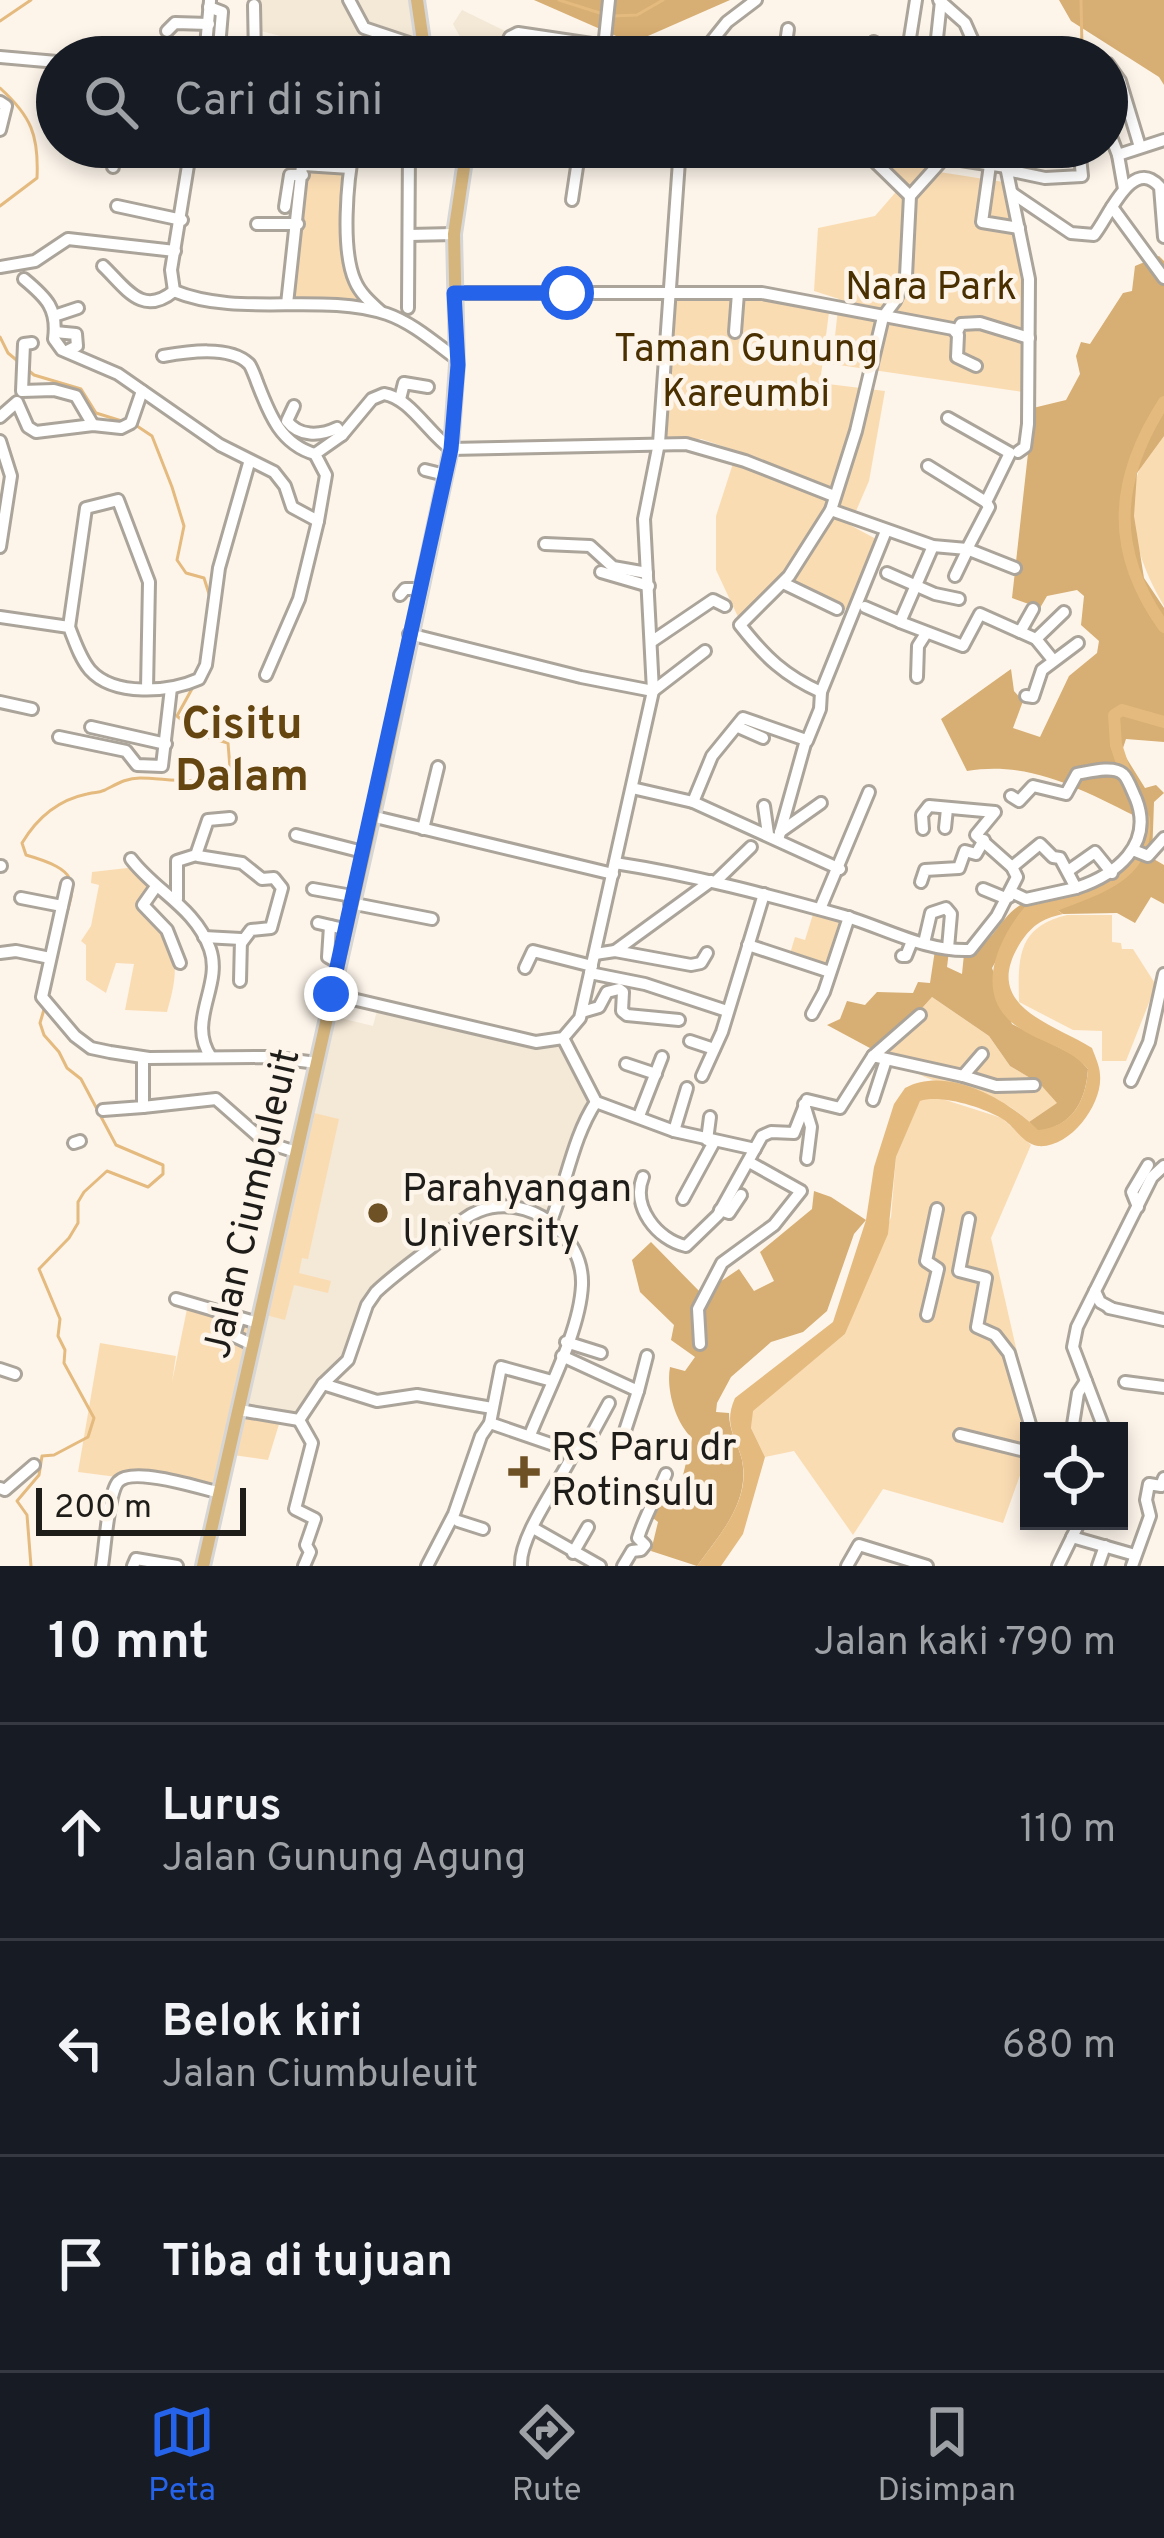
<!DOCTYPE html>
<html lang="id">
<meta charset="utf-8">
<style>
:root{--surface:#171b24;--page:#20242c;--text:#f1f3f6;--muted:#9ea1a6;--line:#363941;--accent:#2563eb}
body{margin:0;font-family:Overpass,sans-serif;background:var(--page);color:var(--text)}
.controls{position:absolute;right:36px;bottom:36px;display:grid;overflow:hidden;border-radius:0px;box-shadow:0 6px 18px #0003}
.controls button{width:108px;height:108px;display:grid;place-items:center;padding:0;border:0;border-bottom:3px solid var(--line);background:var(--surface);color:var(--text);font:60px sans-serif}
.scale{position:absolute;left:36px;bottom:30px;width:210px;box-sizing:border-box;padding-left:12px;border:6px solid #1f1d19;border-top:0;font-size:33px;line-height:42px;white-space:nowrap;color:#1f1d19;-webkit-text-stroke:9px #fdf5ea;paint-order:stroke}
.stop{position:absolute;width:36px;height:36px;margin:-27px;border:9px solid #2563eb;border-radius:50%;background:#fff}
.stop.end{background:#2563eb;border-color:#fff;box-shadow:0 3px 12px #0008}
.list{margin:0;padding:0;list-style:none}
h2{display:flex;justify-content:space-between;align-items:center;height:156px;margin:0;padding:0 48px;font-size:51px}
h2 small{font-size:39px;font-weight:400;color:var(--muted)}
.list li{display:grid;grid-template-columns:78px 1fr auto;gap:36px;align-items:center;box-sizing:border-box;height:216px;padding:0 48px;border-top:3px solid var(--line)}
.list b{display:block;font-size:45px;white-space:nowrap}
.list p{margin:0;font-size:39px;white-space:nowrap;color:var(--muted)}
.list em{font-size:39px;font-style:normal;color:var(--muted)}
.icon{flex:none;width:66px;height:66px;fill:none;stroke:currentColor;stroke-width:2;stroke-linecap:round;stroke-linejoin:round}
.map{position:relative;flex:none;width:1164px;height:1566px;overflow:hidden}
.search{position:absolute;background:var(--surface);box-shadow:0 6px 18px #0003;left:36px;right:36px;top:36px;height:132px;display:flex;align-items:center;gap:30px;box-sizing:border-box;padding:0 42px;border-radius:66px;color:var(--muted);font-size:45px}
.sheet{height:804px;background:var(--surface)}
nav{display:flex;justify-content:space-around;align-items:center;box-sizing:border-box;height:168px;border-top:3px solid var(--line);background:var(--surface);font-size:33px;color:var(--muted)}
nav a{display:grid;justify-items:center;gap:6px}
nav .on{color:var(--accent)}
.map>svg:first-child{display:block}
.built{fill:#f4e8d6}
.green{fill:#fadcb3}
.forest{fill:#d7ae73}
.water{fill:#e4ba7f}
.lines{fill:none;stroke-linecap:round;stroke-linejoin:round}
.stream{stroke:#e4ba7f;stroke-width:3}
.river{stroke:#e4ba7f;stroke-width:12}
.minor-casing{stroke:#aba49a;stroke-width:16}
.major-casing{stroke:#d7d6d6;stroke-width:18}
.minor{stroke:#fff;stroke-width:10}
.major{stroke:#d6b57c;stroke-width:12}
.route{stroke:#2563eb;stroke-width:15}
.poi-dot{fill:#6e5124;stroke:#fdf5ea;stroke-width:4.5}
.labels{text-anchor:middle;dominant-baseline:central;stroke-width:9;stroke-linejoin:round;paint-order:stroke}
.park-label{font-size:39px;fill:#4a2f00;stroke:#fdf5ea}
.poi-label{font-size:39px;fill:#1f1d19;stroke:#fdf5ea;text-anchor:start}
.street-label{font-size:39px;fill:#1f1d19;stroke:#fdf5ea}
.quarter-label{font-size:45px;font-weight:bold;fill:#664610;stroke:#fdf5ea}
</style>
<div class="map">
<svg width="1164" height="1566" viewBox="0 0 1164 1566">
<rect width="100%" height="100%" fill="#fdf5ea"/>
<g class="built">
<polygon points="257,0 413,0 421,52 419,57 387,57 363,49 324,53 312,44 261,31"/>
<polygon points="462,10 505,31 496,57 453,57 464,44 453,24"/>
<polygon points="378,1007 435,1019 536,1048 565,1044 592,1103 578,1123 549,1214 490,1205 374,1285 362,1307 342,1361 315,1385 301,1416 240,1409 332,1016 373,1026"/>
</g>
<g class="green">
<polygon points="872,157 941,161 933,171 1010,183 1023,298 1023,392 832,364 839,299 814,291 818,228 875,216 901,186"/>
<polygon points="304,165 350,168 348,208 354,281 382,313 287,304"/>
<polygon points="674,297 761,298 829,312 820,383 885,391 869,481 850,525 878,540 850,611 777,582 739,619 716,570 716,516 737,451 701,439 665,438"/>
<path d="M1164,419V606C1141,567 1122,516 1139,470C1145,453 1156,436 1164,419Z"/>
<path d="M136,867L152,888L142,898C173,946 184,956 167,1012L125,1010L134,964L116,963L106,993L86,980V945L81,941L91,926L99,885L91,883L92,872Z"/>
<polygon points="814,911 840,919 825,968 789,957 795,937 805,940"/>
<path d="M1067,915H1112V942L1121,943L1122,949H1133L1156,985L1126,1061H1102V1031L1073,1030L1019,1002C1018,958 1017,927 1067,915Z"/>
<path d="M932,997L989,1036L1010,1066L1040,1084L1058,1103L1029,1122C1001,1094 969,1093 933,1080C915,1074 898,1062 881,1054Z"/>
<polygon points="933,1096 1002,1118 1031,1145 991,1238 1035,1431 1029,1431 1029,1462 1024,1464 1003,1523 883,1489 853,1535 794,1451 765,1457 751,1428 752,1411 845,1334 891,1217 896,1157 920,1100"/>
<polygon points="314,1113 339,1119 308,1259 302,1258 299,1273 331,1281 328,1293 294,1285 285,1320 266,1315"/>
<polygon points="187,1309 255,1325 237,1412 280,1421 268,1460 226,1454 218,1490 78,1472 100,1343 176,1356 172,1382"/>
</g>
<g class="forest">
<polygon points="534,0 730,0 632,43"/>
<polygon points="1059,0 1164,0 1164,85 1159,77 1071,21"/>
<path d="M1159,256L1164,261V436L1137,473L1134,516L1144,578L1164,608V742L1126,739L1122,751L1145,788L1156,785L1164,793L1154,802L1152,858L1164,865V904L1151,897L1135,923L1117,913L1063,914L1037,896C1094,889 1138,886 1141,819C1084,791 1031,760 967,771L941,719L1011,669L1014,691L1023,701L1013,728L1040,737L1069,676L1097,653L1099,641L1081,625L1084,596L1077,590L1047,596L1040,608L1012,598L1033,408L1066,400L1080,374L1076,356L1081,342L1090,344L1123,293L1132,291L1135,266Z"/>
<path d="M1030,901L992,968L1012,1024L1076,1056L1088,1069C1086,1101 1072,1127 1038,1131L1029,1122L1057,1103L1040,1084L1010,1066L989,1036L932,997L881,1054L827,1025L840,1019L847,1001L865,1005L877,992L913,993L918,982L930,983L935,950L949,951L947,967L962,974L964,954C995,948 1000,909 1030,901Z"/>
<path d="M814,1191L831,1197L866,1220L854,1234L827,1311L803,1332L771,1342L731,1377L717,1403L716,1412L729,1413C729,1432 738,1443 742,1460C750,1503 720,1534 697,1566L651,1551L658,1522L648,1514L660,1490L678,1496L692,1438C675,1422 666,1389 670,1367L685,1371L695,1357L671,1340L674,1325L640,1292L632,1260L651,1242L702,1294L739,1269L754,1291L774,1281L760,1252L812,1209Z"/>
</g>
<path class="water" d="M1042,900L1063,914C1041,919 1031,926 1019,945C982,1007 1052,1023 1092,1048C1095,1056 1100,1067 1100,1075C1103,1104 1070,1149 1038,1146C1022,1144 1014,1125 1001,1118C982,1107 940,1094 920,1101L896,1157L888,1234L845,1334L753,1411L751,1428L765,1457L743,1534L721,1566H697C720,1534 755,1497 740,1453C732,1431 725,1421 735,1398L833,1322L866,1220L874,1167L894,1104L905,1088C948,1065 1008,1100 1038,1130C1072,1127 1086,1101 1088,1069C1068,1046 1039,1043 1015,1025C971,993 1000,933 1030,901Z"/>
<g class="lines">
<g class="stream">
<polyline points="559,0 603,14"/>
<polyline points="1081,0 1082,48 1087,57"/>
<polyline points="613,16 637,15 663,0"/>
<polyline points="0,21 31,0"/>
<polyline points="1107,76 1117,88"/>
<path d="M0,88C31,116 39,135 37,178L0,206"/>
<polyline points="1127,121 1132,140"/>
<polyline points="0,337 8,353 20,363"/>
<polyline points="28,370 34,375 81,389 96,413 125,422"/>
<polyline points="134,424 152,436 172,487 184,526 177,560 186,573 204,578 210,597"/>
<path d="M60,938C73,886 89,873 26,855L22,843C37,818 58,800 87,794C98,791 95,794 105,790C117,784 126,778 140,778C168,778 208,789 230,768L228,743L199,735L177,716L193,687"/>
<polyline points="31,1566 27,1515 17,1501 39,1475 42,1456 54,1455 88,1437 94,1418 64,1363 65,1350 58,1336 60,1319 39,1269 69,1238 78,1223 78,1202 84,1192 107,1171 148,1187 163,1174 163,1165 116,1145 81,1079 67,1068 59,1052 44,1035 40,1023 45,1006"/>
</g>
<g class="river">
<path d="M1164,402C1114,480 1109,550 1164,627"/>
<polyline points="1127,778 1116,745 1114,715 1122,710 1164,722"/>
<path d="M1041,911C1086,891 1150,881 1144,819"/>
</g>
<g class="minor-casing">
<g id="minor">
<polyline points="349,0 364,28 424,48"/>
<polyline points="939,0 965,23 980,57"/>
<polyline points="254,5 255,57"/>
<polyline points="209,7 222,12 219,47 232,57"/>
<polyline points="167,31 175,23 209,24"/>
<polyline points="0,57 57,62"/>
<polyline points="205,57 210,1"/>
<polyline points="500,57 510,37 518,33 605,46"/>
<polyline points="603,57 609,0"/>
<polyline points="699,57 727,22 756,0"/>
<polyline points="784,57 788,29"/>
<polyline points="871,57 874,42"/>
<polyline points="907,57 916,0"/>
<polyline points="935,57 941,1"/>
<polyline points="1108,64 1120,81 1140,147"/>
<polyline points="0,102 6,106 0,130"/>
<polyline points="1107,126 1118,155"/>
<path d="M354,147C347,180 341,250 355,281C360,293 370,302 380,311"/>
<polyline points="848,147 867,154 910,196"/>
<polyline points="1002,147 1029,279 1028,424 1025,447 1018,452"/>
<polyline points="867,154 948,158 1006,167"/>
<polyline points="304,165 350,168"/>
<polyline points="990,165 982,222 1019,228"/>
<polyline points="113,167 114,147"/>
<polyline points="1007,170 1045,178 1082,176 1079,147"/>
<polyline points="1124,189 1118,155 1164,140"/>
<path d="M1012,193L1071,233L1094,235C1109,217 1132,155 1160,187L1164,237"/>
<polyline points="572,200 580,147"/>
<polyline points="117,206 182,220"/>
<polyline points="285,207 290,175 303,175"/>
<polyline points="1112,207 1164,278"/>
<polyline points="257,224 298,224"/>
<polyline points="409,235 454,234"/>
<path d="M103,266C126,288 142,317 174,291"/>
<polyline points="0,267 35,261 68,239 175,251"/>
<path d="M24,279C47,298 58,309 54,339L62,350L118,374L220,445L274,472L285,486L292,507L318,521"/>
<path d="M174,291C240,318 319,292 387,314C413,323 435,343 457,359"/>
<polyline points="174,291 171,270 191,147"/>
<polyline points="455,293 762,293 953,329 958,335 957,357 976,366"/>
<polyline points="287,304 304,147"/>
<polyline points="408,308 409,147"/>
<polyline points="57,315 78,308"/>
<polyline points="55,332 76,334 77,346 67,351"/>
<polyline points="735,332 738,293"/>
<polyline points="957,332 961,324 980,323 1029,338"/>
<polyline points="32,343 24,344 22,391 54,390 76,396 93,425"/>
<path d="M163,356C186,352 230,345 249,364C251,366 256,379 257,382C269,413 280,444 315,454"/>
<polyline points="400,399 404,383 428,387"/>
<path d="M294,406L287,421C299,437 320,436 337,428L342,435"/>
<polyline points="0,417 17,402 28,427 36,432 93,425 121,428 131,423 142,391"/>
<polyline points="948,418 1010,453 986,502 989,507 967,549"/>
<polyline points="0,441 11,476 0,547"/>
<polyline points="928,466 986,502"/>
<polyline points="425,470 445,475"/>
<polyline points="831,510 933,546 967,549 1015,568"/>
<polyline points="545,544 590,546 613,567 647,573"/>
<polyline points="601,572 649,586"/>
<polyline points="887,573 935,594 959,599"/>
<polyline points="955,576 968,549"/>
<polyline points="783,583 837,609"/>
<polyline points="400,595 405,589 420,589"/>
<polyline points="865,607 900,622 933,546"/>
<path d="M0,617L69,627C75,642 80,658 90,670C114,697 170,692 199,679L206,665L219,568L249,463"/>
<polyline points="900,622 963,646 980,614 1036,639 1053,660"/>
<polyline points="69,627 86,508 118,500 149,582 147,689"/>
<polyline points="1020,632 1033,609"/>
<polyline points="409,634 581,677 653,691 705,651"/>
<polyline points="1036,639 1064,612"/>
<polyline points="651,642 713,600 725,606"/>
<path d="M266,675L299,599L318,521L326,475L315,454L342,435L372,399L384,394C410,398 428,433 451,449L686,444L745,461L834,496"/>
<polyline points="917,677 918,646 925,635"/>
<path d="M821,692C785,676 765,657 740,625L789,576L831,510L856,431L883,317L895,301L906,276L910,196L954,147"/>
<polyline points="1026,696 1033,697 1042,670 1078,643"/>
<polyline points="0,702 32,709"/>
<polyline points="91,727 166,744"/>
<polyline points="738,727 763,738"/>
<polyline points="59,737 126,751 137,765 162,766 171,688"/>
<polyline points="807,741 820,709 821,692 886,531"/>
<polyline points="632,788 693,802 840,869"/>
<path d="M1011,796L1019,801L1033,786L1066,794L1077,774C1089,772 1113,765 1123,774C1128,778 1133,793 1136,799C1154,845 1116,875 1076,888L1060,858L1053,857L1040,844L1012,867"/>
<polyline points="693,802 712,756 743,718 806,740 778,840"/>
<polyline points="764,806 768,834"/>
<polyline points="371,816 613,874"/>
<polyline points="945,828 947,809"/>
<polyline points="423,829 438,767"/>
<polyline points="780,832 821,803"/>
<polyline points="296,835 363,852"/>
<polyline points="1133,850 1148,856 1164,838"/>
<polyline points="198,856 242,863 262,879 274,878 282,888 271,928 251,930 242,942"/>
<path d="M131,859C156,892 195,907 210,949C223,986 186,1021 211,1057"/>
<path d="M615,863C693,875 768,895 844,916C885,928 926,952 970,950L997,916L1017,877L1012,867L976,835L995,812L929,806L922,815L923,829"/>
<polyline points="0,866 1,866"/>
<polyline points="1068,871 1095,852 1112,873"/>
<polyline points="715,882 751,847"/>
<polyline points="921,882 925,870 959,868 965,851 976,854 984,840"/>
<polyline points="67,884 42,997 75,1036 91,1048 110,1052 149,1058 269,1057 317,1063"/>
<polyline points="155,888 143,905 167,930 180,963"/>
<polyline points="313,889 352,896"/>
<polyline points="983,889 1005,898"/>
<polyline points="1009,897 1011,892 1026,899 1076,888"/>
<polyline points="21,898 62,906"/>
<polyline points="177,899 177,861 196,855 208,820 230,818"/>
<polyline points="350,903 432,919"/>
<polyline points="820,909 869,792"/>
<polyline points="318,923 344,929"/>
<polyline points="330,926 328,957 337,962"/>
<polyline points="204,937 241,939 240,981"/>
<polyline points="924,943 931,913 946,908 951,914 948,948"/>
<polyline points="748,945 830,972"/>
<polyline points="615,951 711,881"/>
<polyline points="0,953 16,951 50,958"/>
<polyline points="595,954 615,951 691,965 701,963 707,953"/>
<polyline points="902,956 906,956 912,941"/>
<polyline points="525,968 533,951 592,966"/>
<polyline points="590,973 645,984 727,1011"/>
<polyline points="331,994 536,1042 563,1038 580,1018 653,691 644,519 659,443 680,147"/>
<polyline points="582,1012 599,1007 607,992 619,989 623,992 622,1011 627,1015 679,1020"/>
<polyline points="812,1014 824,992 849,917"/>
<polyline points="563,1038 596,1102 674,1131 755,1149"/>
<polyline points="690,1041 714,1049"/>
<polyline points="873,1056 920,1015"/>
<polyline points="626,1064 656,1074"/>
<polyline points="702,1076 722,1032 764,894"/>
<polyline points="963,1076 996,1086 1034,1085"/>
<polyline points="1131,1081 1149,1042 1164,974"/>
<polyline points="873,1100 886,1060"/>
<polyline points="804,1104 811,1127 807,1159"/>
<polyline points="143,1107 216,1099 265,1142 296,1152"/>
<polyline points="103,1110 143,1107 143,1058"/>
<polyline points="639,1116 662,1057"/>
<polyline points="674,1131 687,1088"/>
<polyline points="707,1140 710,1117"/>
<polyline points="74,1143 80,1141"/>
<path d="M643,1177C631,1206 657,1240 686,1246L718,1215L762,1136L771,1132L794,1133L807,1100L840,1108L873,1056L963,1076L982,1054"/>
<polyline points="683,1199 714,1142"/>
<polyline points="1138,1207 1132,1192 1148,1165"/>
<polyline points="720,1210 729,1213 741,1195"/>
<polyline points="969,1219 959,1271 986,1278 977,1327 995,1335 1009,1353 1032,1431"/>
<path d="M551,1221C567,1181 573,1137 596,1102"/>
<polyline points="1095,1291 1077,1327 1073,1347 1105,1431"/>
<polyline points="176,1299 258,1323"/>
<polyline points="1109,1308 1164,1320"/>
<polyline points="1111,1308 1100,1302 1095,1291 1152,1177 1164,1166"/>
<polyline points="927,1315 938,1269 926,1261 937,1209"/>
<polyline points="239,1319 234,1336 253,1345"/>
<polyline points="566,1342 601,1353"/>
<polyline points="700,1344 698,1309 722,1263 774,1225 801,1191 749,1162"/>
<polyline points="562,1356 638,1391 647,1356"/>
<polyline points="0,1369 15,1374"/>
<polyline points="1125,1382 1164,1387"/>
<polyline points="323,1384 377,1401 417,1395 492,1408"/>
<path d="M239,1410L299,1420L323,1384L348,1360L367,1305L376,1292C397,1272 420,1257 442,1239C454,1229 463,1217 479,1211C528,1192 584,1234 582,1285C580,1331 547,1392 530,1435"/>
<polyline points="299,1420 312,1443 295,1509 315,1519 306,1545 310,1552 304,1566"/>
<path d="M490,1423L574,1452C560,1482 519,1536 521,1566"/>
<polyline points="1072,1431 1078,1393 1086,1381"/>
<polyline points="960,1435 1029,1452"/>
<polyline points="622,1440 638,1391"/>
<polyline points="574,1452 584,1449 609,1403"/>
<polyline points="0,1488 5,1490 34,1465"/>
<polyline points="458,1521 483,1529"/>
<polyline points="533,1528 600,1566"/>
<polyline points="1072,1537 1135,1555"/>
<polyline points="573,1553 588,1527"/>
<path d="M102,1566C105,1549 108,1494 118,1482C132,1466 201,1488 220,1493"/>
<polyline points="133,1566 136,1559 177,1566"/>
<polyline points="427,1566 454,1514 481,1436 490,1423 501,1367 552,1381"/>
<path d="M623,1566L632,1551L641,1550L645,1545L638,1538C645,1515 657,1496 666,1474"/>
<polyline points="847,1566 859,1545 927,1566"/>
<polyline points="1058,1566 1080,1521"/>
<polyline points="1098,1566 1105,1546"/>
<polyline points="1132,1566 1150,1516 1146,1500 1149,1484 1161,1486 1164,1478"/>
</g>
</g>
<g class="major-casing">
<g id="major">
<polyline points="417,0 424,48 432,57"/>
<polyline points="203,1566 380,784 451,449 457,365 454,234 467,147"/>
</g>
</g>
<use href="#minor" class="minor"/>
<use href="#major" class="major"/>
</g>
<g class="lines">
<polyline class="route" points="331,994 451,449 458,365 454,293 567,293"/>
</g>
<g class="poi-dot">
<circle cx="378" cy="1213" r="12"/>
<path d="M518 1454h12v12h12v12h-12v12h-12v-12h-12v-12h12z"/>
</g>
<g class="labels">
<g class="park-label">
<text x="931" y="289">Nara Park</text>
<text x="746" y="351">Taman Gunung<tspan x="746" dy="45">Kareumbi</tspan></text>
</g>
<g class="poi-label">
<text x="402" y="1191">Parahyangan<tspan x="402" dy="45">University</tspan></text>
<text x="551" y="1450">RS Paru dr<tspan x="551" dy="45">Rotinsulu</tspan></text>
</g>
<g class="street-label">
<text transform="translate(254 1204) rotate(-77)">Jalan Ciumbuleuit</text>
</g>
<g class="quarter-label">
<text x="242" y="726">Cisitu<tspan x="242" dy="52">Dalam</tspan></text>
</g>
</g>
</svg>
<div class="controls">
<button><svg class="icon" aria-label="locate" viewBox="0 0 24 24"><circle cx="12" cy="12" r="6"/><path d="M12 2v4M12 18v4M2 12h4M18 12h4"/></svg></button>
</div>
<div class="scale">200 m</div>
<div class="stop" style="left:567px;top:293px"></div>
<div class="stop end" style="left:331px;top:994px"></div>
<div class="search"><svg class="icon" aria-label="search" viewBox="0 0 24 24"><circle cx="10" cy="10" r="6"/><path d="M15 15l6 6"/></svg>Cari di sini</div>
</div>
<section class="sheet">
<h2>10 mnt<small>Jalan kaki · 790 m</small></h2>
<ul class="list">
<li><svg class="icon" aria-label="ahead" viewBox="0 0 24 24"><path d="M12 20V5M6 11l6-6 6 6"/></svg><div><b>Lurus</b><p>Jalan Gunung Agung</p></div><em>110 m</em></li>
<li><svg class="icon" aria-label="left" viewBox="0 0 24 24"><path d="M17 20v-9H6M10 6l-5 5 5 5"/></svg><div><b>Belok kiri</b><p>Jalan Ciumbuleuit</p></div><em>680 m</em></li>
<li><svg class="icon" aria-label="arrive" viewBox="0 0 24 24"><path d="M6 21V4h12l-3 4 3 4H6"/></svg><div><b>Tiba di tujuan</b></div></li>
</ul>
</section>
<nav>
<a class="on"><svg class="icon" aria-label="map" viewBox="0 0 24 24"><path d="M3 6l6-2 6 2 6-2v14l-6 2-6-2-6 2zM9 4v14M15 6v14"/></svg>Peta</a>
<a><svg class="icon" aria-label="directions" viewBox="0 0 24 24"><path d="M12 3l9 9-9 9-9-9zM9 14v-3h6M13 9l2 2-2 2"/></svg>Rute</a>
<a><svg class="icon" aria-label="saved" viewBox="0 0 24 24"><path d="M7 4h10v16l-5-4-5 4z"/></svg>Disimpan</a>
</nav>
